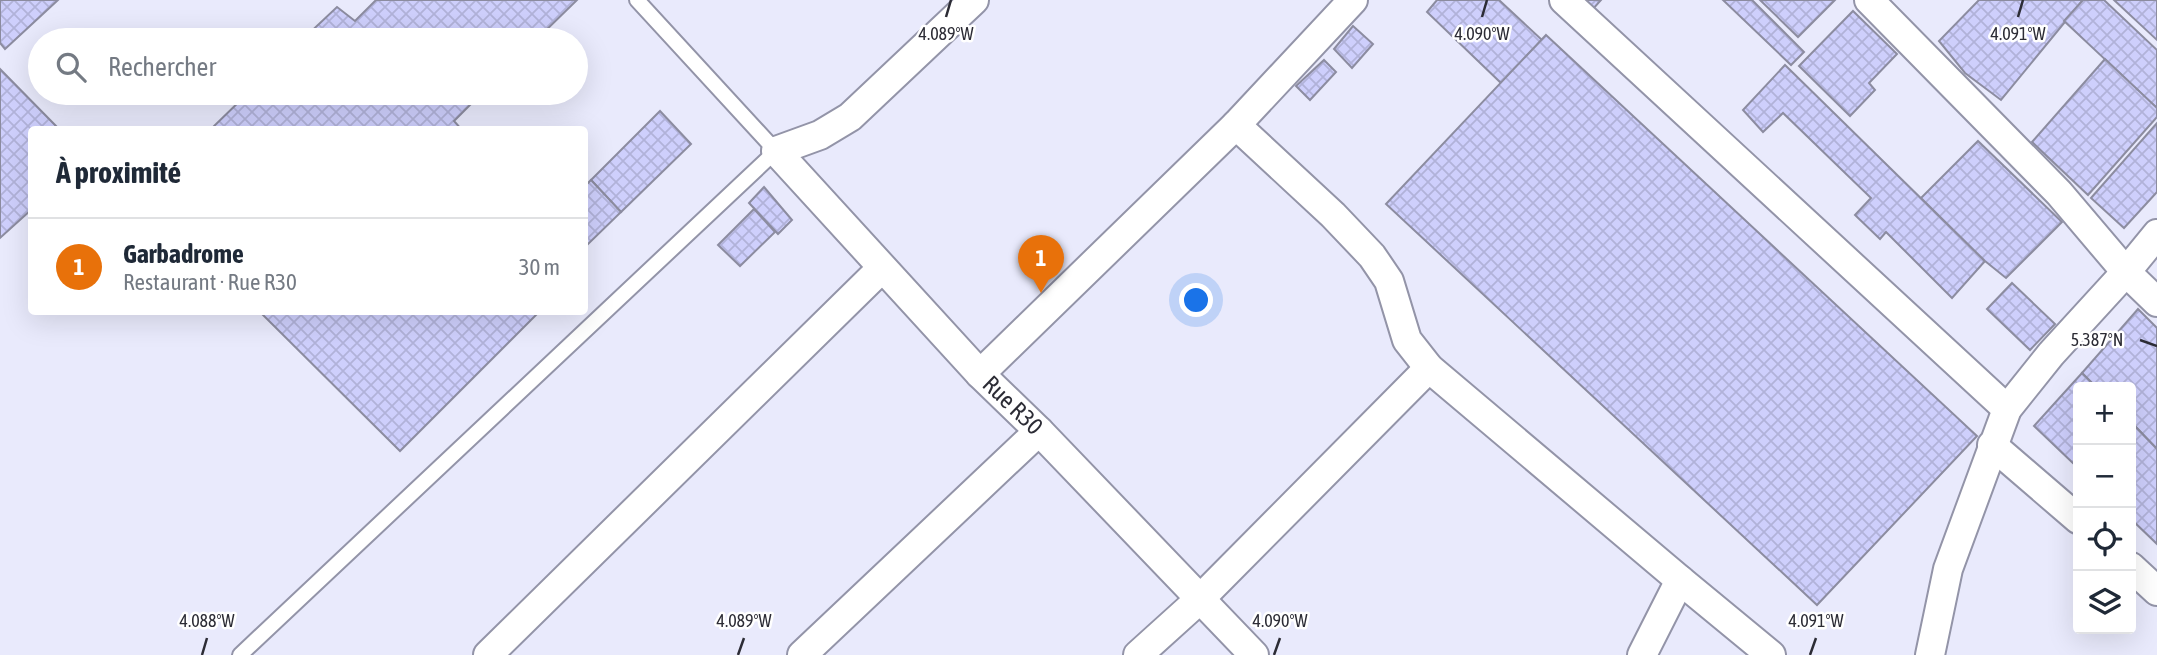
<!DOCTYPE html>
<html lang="fr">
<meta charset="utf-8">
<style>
:root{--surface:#fff;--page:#f2f2f3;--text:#1f2937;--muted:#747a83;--line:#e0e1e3;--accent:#1a73e8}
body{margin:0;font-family:"Asap Condensed",sans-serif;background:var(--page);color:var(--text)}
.controls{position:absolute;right:21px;bottom:21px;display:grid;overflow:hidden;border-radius:7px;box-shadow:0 7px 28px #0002}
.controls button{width:63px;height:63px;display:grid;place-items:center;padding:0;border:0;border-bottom:2px solid var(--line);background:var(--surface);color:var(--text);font:35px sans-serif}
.you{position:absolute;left:1197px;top:301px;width:24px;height:24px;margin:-18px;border:5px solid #fff;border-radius:50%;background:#1a73e8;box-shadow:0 0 0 10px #1a73e833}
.badge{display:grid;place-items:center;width:46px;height:46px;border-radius:50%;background:var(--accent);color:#fff;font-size:23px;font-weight:700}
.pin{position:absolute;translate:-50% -58px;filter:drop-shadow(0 2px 4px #0008)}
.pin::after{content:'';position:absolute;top:37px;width:24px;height:21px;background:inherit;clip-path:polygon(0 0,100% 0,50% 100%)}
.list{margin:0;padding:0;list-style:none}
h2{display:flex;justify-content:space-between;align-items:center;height:91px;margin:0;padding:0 28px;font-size:30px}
h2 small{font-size:23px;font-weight:400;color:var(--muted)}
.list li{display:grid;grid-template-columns:46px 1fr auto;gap:21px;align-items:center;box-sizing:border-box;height:98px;padding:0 28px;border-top:2px solid var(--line)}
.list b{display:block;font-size:26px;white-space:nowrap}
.list p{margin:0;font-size:23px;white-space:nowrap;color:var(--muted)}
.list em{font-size:23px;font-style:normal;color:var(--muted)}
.icon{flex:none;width:38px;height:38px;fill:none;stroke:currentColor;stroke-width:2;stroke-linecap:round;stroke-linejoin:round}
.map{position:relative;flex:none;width:2157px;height:655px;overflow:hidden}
.search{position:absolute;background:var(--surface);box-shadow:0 7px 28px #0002;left:28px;top:28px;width:560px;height:77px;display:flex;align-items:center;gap:18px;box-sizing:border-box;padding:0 24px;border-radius:38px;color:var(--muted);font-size:26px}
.panel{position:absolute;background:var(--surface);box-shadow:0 7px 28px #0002;left:28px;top:126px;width:560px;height:189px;border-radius:7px}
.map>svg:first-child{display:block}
.building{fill:url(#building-cross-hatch);stroke:#8c8ca0;stroke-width:2}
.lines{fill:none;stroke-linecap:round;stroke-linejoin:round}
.service-casing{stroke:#9394a8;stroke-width:18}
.minor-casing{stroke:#9394a8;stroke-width:32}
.service{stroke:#fff;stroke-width:14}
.minor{stroke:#fff;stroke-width:28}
.ticks{fill:none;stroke:#2c2c35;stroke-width:2.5}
.labels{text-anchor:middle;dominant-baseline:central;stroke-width:5;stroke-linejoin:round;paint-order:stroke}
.street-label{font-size:24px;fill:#2c2c35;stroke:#fff}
.ticks-label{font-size:18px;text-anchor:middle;fill:#2c2c35;stroke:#fff;stroke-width:5;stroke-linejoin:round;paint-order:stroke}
</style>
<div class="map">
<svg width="2157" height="655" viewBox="0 0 2157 655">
<defs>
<pattern id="building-cross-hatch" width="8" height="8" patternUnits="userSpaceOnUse" patternTransform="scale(1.75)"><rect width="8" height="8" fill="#cecffc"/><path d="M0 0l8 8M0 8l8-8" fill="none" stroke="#b1b2d9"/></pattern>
</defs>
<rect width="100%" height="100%" fill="#e9eafc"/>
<g class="building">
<polygon points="0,0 58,0 5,49 0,43"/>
<polygon points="376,0 577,0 536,40 302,40 337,7 355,21"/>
<polygon points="1437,0 1499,0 1542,40 1501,83 1427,12"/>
<polygon points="1582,0 1601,0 1592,10"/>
<polygon points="1723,0 1752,0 1804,52 1791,65"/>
<polygon points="1760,0 1835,0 1798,37"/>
<polygon points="1979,0 2083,0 2001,100 1965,73 1939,41"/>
<polygon points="2083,0 2104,0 2157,50 2157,108 2064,21"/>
<polygon points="2114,0 2157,0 2157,40"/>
<polygon points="1853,11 1897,54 1869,83 1875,90 1850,116 1799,66"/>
<polygon points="1353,26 1373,44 1352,68 1334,49"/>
<polygon points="1546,35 1977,436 1817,605 1386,204"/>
<polygon points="2105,59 2157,108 2157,117 2088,195 2032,142"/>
<polygon points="1324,60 1336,72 1310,100 1296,86"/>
<polygon points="1785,65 1985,261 1952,298 1886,232 1880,239 1855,215 1871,198 1783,113 1763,132 1743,110"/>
<polygon points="0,69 60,130 32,130 32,209 0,238"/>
<polygon points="248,93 482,93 454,121 462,130 210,130"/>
<polygon points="660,111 691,144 621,212 591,180"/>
<polygon points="2157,123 2157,192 2124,228 2091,198"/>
<polygon points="1978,141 2062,222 2006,278 1985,261 1921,198"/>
<polygon points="591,180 621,212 584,248 584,187"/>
<polygon points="764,187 792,220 778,234 749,203"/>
<polygon points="754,209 775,232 740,266 718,245"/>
<polygon points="2012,283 2055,324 2030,350 1987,309"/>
<polygon points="2138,309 2157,328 2157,449 2131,422 2131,387 2096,387 2082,373"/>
<polygon points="260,312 539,312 400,451"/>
<polygon points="2082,373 2096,387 2078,387 2078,468 2034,426"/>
<polygon points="2131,422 2157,449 2157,544 2131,519"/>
</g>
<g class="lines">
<g class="service-casing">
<polyline id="service" points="240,655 776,151 637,0"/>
</g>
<g class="minor-casing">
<g id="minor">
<polyline points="974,0 850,117 820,135 776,151 980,374 1039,431 1254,655"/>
<polyline points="1564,0 2007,409"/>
<polyline points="1869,0 2059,193 2126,272 2157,302"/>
<polyline points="1236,125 1333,215 1372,256 1389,281 1407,340 1429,368 1680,580 1771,655"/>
<polyline points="980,374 1236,125 1353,0"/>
<polyline points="1992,445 2078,519"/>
<polyline points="2131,567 2157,591"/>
<polyline points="488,655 882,268"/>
<polyline points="802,655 1039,431"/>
<polyline points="1138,655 1200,599 1429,368"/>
<polyline points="1642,655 1680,580"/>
<polyline points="1930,655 1948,569 2007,409 2051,354 2126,272 2157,234"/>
</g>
</g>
<use href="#service" class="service"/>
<use href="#minor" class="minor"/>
</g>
<path class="ticks" d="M946,17L951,0M1482,17L1487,0M2018,17L2023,0M2140,340L2157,346M202,655L207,638M738,655L744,638M1274,655L1280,638M1810,655L1816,638"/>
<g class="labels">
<g class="street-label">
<text transform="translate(1013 405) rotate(44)">Rue R30</text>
</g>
</g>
<g class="ticks-label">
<text x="946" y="40">4.089°W</text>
<text x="1482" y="40">4.090°W</text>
<text x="2018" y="40">4.091°W</text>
<text x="2097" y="346">5.387°N</text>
<text x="207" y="627">4.088°W</text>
<text x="744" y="627">4.089°W</text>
<text x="1280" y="627">4.090°W</text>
<text x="1816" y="627">4.091°W</text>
</g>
</svg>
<div class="controls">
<button>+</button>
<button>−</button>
<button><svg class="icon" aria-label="locate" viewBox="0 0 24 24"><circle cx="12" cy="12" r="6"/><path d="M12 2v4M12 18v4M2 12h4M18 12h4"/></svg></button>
<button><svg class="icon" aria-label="layers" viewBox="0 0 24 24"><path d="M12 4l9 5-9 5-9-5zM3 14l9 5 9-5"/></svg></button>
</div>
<div class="you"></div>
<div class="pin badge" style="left:1041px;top:293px;background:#e8710a">1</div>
<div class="search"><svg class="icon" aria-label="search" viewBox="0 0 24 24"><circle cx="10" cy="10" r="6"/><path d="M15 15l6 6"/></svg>Rechercher</div>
<section class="panel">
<h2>À proximité<small></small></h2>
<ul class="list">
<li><span class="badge" style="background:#e8710a">1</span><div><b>Garbadrome</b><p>Restaurant · Rue R30</p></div><em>30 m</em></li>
</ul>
</section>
</div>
